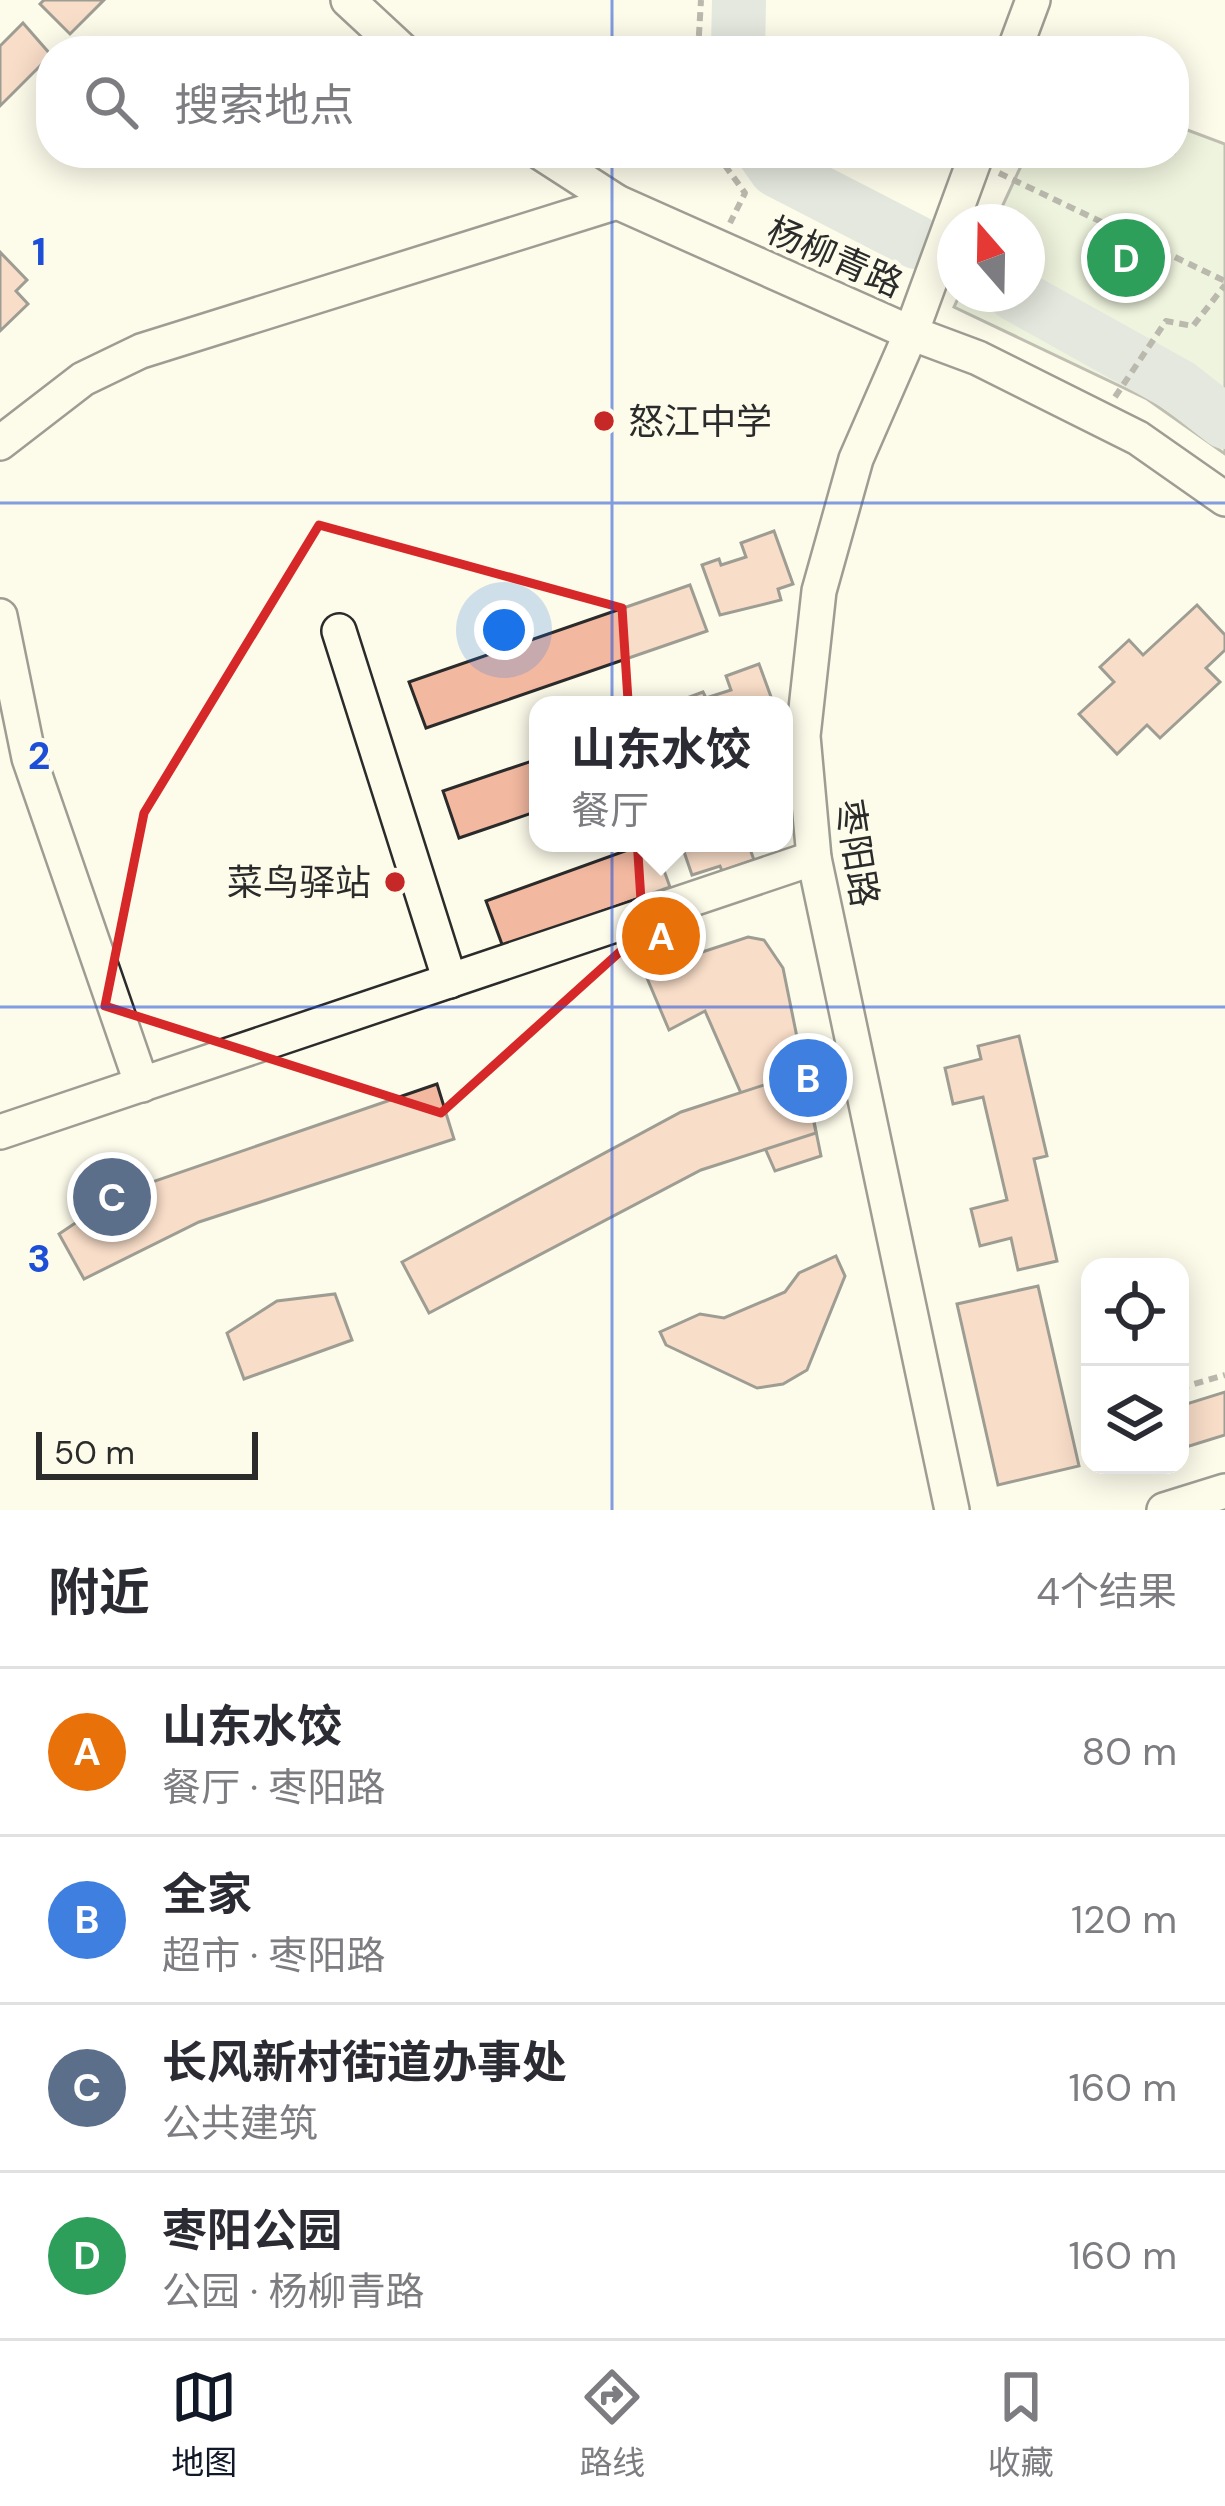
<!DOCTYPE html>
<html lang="zh">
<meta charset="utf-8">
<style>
:root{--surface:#fff;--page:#f7f7f7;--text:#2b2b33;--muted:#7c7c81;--line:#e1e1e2;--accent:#111827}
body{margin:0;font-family:"DM Sans","Noto Sans SC",sans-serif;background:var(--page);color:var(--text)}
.controls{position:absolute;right:36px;bottom:36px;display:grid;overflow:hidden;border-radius:24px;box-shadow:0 6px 30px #0003}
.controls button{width:108px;height:108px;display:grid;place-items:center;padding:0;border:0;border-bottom:3px solid var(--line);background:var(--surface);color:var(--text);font:60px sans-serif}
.compass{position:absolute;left:937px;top:204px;width:108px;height:108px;border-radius:50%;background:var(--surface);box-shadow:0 6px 30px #0003;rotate:340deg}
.scale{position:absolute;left:36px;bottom:30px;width:222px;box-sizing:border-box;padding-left:12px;border:6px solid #2b2b2b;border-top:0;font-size:33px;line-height:42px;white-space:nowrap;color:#2b2b2b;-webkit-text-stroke:9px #fdfbea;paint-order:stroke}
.you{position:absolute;left:504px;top:630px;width:42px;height:42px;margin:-30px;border:9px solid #fff;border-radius:50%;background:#1a73e8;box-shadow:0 0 0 18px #1a73e833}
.badge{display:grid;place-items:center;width:78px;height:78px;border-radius:50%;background:var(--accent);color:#fff;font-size:39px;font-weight:700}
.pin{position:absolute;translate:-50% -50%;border:6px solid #fff;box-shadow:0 3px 12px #0006}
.popup{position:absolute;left:529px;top:696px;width:264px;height:156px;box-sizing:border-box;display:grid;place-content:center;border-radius:24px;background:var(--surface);filter:drop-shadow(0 3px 9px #0005);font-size:39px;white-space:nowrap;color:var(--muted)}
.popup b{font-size:45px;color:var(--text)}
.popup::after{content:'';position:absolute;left:50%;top:100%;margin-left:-24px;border:24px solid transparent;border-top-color:var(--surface)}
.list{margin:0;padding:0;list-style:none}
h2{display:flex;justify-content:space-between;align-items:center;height:156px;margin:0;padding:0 48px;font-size:51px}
h2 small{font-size:39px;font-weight:400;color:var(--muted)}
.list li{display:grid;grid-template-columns:78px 1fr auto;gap:36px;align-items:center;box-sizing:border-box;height:168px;padding:0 48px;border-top:3px solid var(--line)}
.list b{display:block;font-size:45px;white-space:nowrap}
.list p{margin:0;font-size:39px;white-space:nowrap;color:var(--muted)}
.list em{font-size:39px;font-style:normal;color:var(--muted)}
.icon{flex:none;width:66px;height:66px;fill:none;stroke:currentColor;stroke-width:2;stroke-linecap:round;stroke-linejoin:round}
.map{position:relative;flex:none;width:1225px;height:1510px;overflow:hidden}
.search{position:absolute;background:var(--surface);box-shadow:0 6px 30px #0003;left:36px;right:36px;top:36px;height:132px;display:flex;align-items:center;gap:30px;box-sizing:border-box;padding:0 42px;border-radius:48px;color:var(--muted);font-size:45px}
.sheet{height:828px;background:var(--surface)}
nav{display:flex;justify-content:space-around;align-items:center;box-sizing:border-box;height:168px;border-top:3px solid var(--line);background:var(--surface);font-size:33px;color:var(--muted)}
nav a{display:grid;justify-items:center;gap:6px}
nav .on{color:var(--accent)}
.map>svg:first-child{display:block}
.green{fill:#deebd1;stroke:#74746e;stroke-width:3}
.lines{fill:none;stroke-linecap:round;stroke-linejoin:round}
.river{stroke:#c7d0d0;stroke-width:54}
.building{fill:#f2b8a0;stroke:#2b2b2b;stroke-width:3}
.minor-casing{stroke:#2b2b2b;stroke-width:38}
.path{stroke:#6a6964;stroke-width:6;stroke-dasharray:9 6;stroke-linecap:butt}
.minor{stroke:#fdfbea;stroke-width:33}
.marked{fill:none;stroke:#d62828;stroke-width:9;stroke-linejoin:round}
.grid{fill:none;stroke:#1d4ed8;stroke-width:3;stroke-opacity:0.55}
.poi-dot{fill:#c62828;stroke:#fdfbea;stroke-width:4.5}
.labels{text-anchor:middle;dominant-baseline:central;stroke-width:9;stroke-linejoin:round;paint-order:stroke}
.street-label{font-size:36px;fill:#2b2b2b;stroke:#fdfbea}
.poi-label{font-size:36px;fill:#2b2b2b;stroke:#fdfbea;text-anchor:start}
.grid-label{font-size:39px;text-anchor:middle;font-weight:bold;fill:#1d4ed8;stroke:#fdfbea;stroke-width:9;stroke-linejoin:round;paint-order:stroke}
</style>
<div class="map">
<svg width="1225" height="1510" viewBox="0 0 1225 1510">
<rect width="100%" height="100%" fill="#fdfbea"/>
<polygon class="green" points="1174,125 1225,144 1225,454 1147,399 954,307 960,294 1027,294 1027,222 995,222 1027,153 1174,153"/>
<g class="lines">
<g class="river">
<polyline points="738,51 739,0"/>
<polyline points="764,153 776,170 916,242"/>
<polyline points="1014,294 1179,386 1225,422"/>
</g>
</g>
<g class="building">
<polygon points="44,0 104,0 70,34 40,4"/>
<polygon points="23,23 51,55 0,106 0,46"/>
<polygon points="0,252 27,280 16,291 28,304 0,331"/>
<polygon points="774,531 793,584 778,589 781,600 720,615 702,565 719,559 721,565 746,557 741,543"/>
<polygon points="690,585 707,631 426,728 409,682"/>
<polygon points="1197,605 1225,635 1225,650 1206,668 1220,682 1160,738 1147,725 1117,754 1079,714 1114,682 1100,667 1129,640 1143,655"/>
<polygon points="759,664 774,705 689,705 687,698 703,692 706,698 731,690 726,676"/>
<polygon points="538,759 538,811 459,838 443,791"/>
<polygon points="647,843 654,843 670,887 503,947 486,901"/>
<polygon points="681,843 766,843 766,844 750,849 754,860 722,871 720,866 692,875"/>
<polygon points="748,937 764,940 783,968 821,1156 775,1171 705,1011 669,1030 644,971"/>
<polygon points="1019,1036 1047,1156 1034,1159 1057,1261 1018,1270 1011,1238 980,1246 971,1209 1007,1200 983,1097 953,1104 945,1068 981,1059 978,1046"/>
<polygon points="804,1072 816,1133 701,1170 429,1313 402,1262 681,1112"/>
<polygon points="437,1084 454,1139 199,1222 84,1279 59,1234 120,1193"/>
<polygon points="836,1256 845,1276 807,1370 783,1384 757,1388 666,1345 660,1332 700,1314 724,1318 785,1292 799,1273"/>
<polygon points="1038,1286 1079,1466 998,1485 957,1304"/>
<polygon points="335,1294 352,1340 244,1379 227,1333 277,1301"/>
<polygon points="1225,1392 1225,1435 1186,1447 1180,1406"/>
</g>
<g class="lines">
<g class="minor-casing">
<g id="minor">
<polyline points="348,0 403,51"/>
<polyline points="1014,51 1033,0"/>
<polyline points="541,153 617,202 911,333 978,358 1138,438 1225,499"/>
<polyline points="0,443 83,379 141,351 617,202"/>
<polyline points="0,616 29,758 142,1085"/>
<polyline points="339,631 450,981"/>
<polyline points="0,1132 814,858"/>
<polyline points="952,1510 814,858 803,736 819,591 856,459 911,333 977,153"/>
<polyline points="1164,1510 1225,1491"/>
</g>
</g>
<g class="path">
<polyline points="698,51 701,0"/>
<polyline points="716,153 745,193 730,223"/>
<polyline points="999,173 1225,281"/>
<polyline points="1115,397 1166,321 1193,326 1225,285"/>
<polyline points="1180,1388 1225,1375"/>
</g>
<use href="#minor" class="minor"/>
</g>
<path d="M0 0H1225V1510H0ZM319,525L622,608L643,931L441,1113L105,1006L144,813Z" fill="#fdfbea" fill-opacity=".55" fill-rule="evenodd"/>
<path class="marked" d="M319,525L622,608L643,931L441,1113L105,1006L144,813Z"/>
<path class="grid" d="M612,0V51M612,153V1510M0,503H1225M0,1007H1225"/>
<g class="poi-dot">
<circle cx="604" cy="421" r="12"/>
<circle cx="395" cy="882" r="12"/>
</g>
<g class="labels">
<g class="street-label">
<text transform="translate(835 257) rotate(24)">杨柳青路</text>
<text transform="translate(857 853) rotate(81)">枣阳路</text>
</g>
<g class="poi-label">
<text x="628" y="421">怒江中学</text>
<text x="371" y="882" text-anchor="end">菜鸟驿站</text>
</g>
</g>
<g class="grid-label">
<text x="39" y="265">1</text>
<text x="39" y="769">2</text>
<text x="39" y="1272">3</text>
</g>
</svg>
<div class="controls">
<button><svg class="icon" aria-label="locate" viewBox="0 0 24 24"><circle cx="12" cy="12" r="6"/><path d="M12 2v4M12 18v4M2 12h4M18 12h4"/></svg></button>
<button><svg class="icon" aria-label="layers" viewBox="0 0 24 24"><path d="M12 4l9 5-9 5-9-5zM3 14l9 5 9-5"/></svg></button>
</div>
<svg class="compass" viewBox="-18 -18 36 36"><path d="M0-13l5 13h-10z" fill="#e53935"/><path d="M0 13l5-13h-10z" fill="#7c7c81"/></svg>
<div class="scale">50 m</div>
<div class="you"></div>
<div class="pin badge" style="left:661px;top:936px;background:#e8710a">A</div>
<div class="popup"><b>山东水饺</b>餐厅</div>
<div class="pin badge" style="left:808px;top:1078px;background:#3f7fe0">B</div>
<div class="pin badge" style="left:112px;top:1197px;background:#5c6f8a">C</div>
<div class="pin badge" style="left:1126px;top:258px;background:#2e9e5b">D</div>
<div class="search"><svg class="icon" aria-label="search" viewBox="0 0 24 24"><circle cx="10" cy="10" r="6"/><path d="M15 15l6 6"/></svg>搜索地点</div>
</div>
<section class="sheet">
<h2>附近<small>4个结果</small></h2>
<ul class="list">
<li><span class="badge" style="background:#e8710a">A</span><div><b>山东水饺</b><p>餐厅 · 枣阳路</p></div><em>80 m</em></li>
<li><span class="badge" style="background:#3f7fe0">B</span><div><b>全家</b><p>超市 · 枣阳路</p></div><em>120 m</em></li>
<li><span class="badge" style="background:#5c6f8a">C</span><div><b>长风新村街道办事处</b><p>公共建筑</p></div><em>160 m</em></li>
<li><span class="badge" style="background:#2e9e5b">D</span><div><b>枣阳公园</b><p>公园 · 杨柳青路</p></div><em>160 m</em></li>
</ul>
</section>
<nav>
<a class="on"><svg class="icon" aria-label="map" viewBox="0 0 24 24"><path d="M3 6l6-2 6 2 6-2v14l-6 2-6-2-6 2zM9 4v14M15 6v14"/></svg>地图</a>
<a><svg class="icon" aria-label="directions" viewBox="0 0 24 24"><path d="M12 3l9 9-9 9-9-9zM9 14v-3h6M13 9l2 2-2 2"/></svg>路线</a>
<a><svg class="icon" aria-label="saved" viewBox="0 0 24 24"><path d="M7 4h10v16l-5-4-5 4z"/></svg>收藏</a>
</nav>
